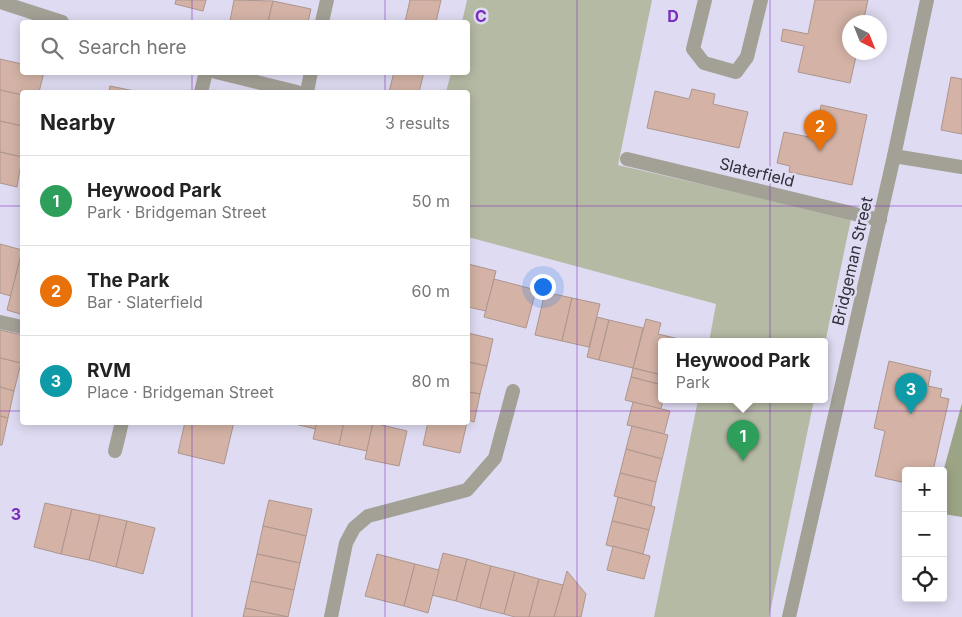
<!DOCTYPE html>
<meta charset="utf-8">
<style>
:root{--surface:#fff;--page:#f6f6f6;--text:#222;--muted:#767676;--line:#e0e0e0;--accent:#b45309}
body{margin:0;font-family:Inter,sans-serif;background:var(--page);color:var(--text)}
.controls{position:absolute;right:15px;bottom:15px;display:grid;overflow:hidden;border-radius:5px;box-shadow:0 2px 12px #0003}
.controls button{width:45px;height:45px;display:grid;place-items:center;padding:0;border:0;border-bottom:1px solid var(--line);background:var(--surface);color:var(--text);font:25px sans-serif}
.compass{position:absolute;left:842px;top:15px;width:45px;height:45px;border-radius:50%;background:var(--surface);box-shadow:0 2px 12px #0003;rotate:137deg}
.you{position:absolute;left:542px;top:286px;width:18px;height:18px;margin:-12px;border:4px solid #fff;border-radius:50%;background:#1a73e8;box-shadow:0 0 0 8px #1a73e833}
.badge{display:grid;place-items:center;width:32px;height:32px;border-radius:50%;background:var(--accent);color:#fff;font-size:16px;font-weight:700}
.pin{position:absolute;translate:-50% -41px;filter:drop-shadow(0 1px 2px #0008)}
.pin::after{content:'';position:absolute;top:26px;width:18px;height:15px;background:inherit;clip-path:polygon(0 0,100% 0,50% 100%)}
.popup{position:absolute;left:658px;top:338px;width:170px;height:65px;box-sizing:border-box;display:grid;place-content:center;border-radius:5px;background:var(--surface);filter:drop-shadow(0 1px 4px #0005);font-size:16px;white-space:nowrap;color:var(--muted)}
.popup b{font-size:19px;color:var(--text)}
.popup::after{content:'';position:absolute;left:50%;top:100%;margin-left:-10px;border:10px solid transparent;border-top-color:var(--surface)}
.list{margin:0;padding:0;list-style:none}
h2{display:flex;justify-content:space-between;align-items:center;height:65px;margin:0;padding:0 20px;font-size:21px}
h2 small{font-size:16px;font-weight:400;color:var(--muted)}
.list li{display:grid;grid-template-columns:32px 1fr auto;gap:15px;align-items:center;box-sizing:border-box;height:90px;padding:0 20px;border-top:1px solid var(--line)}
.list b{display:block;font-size:19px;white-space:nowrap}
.list p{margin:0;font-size:16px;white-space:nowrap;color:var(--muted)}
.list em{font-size:16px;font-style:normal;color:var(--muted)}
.icon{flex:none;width:28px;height:28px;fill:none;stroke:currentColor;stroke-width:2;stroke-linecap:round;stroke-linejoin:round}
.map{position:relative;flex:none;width:962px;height:617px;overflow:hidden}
.search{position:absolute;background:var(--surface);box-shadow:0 2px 12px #0003;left:20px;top:20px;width:450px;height:55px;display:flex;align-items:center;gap:12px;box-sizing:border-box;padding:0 18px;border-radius:5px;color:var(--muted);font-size:19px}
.panel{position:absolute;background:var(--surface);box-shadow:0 2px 12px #0003;left:20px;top:90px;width:450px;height:335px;border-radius:5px}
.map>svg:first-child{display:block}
.green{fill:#b5baa4}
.forest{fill:#9ca486}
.building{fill:#d4b3a6;stroke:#ad958d}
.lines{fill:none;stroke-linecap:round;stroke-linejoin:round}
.service{stroke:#a3a096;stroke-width:14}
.pedestrian{stroke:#a3a096;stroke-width:14}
.minor{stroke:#a3a096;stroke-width:14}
.tertiary{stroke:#a3a096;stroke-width:14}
.grid{fill:none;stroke:#7b2cbf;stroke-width:1;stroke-opacity:0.55}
.labels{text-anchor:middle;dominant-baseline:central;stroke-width:5;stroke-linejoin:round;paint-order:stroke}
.street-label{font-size:16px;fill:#302e37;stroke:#dfdbf2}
.grid-label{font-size:16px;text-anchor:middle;font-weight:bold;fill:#7b2cbf;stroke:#dfdbf2;stroke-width:5;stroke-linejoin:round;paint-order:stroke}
</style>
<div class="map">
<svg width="962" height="617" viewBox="0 0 962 617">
<rect width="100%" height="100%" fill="#dfdbf2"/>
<g class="green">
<polygon points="467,0 652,0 618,165 851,219 824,348 824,342 709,342 716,304 468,237 468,92 446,92 451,73 468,72 468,22 462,22"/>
<polygon points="698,400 814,400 769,617 654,617"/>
</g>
<polygon class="forest" points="962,403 962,517 943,514 943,472"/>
<g class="building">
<polygon points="176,0 206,0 203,11 175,4"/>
<polygon points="234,0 273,1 268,22 230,21"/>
<polygon points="410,0 441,0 436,22 405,22"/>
<polygon points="815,0 868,0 863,22 850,22 850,52 857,52 850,83 798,72 804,46 781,41 783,29 808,34"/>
<polygon points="273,1 311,9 308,22 268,22"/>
<polygon points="0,59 22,64 22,72 44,72 39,92 22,92 22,95 0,90"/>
<polygon points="394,72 424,72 419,92 389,92"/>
<polygon points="951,77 962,79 962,134 941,130"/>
<polygon points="110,86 139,92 109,92"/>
<polygon points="692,89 715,94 713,104 748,112 739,148 647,128 655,91 689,99"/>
<polygon points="0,90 22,95 22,126 0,121"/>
<polygon points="821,105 867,115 852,185 789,172 790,166 777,163 784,132 814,138"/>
<polygon points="0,121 22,126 22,157 0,152"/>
<polygon points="0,152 22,157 17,187 0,183"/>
<polygon points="0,244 22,250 11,296 0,293"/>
<polygon points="22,251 22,305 20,314 7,310"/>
<polygon points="468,264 496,271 486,311 468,307"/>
<polygon points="494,279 536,290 526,328 484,317"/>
<polygon points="545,292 572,298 562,341 535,335"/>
<polygon points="572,298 600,304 589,347 562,341"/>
<polygon points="597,317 609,320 599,360 587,357"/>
<polygon points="646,319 661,323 658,334 679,339 678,342 662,342 662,375 633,368"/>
<polygon points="609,320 643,328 633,368 599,360"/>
<polygon points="0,330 22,335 22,355 21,363 0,358"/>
<polygon points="468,333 493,339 487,366 468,362"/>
<polygon points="0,358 21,363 14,391 0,387"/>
<polygon points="889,361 931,371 928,386 942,389 940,397 949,399 933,471 906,471 906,483 875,476 885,431 874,428"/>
<polygon points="468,362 487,366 480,394 468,392"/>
<polygon points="633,368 662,375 662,385 631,377"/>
<polygon points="631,377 662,385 662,400 663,400 661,409 625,400"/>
<polygon points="0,387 14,391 8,418 0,416"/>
<polygon points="468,392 480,394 474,422 468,420"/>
<polygon points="633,402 670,411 664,434 627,425"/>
<polygon points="0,416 8,418 2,445 0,445"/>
<polygon points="185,422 234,422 224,464 178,453"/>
<polygon points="286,422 317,422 316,429"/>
<polygon points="317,422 344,422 339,445 313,439"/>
<polygon points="344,422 373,422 367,451 339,445"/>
<polygon points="428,422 467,422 460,453 423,445"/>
<polygon points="373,423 407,431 399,466 365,459"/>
<polygon points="632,426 668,435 662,459 626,449"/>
<polygon points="626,449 662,459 656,482 620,473"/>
<polygon points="620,473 656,482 651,506 614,496"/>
<polygon points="618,497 655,507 649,530 612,521"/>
<polygon points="269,500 312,509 306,536 263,526"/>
<polygon points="45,503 72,509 61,554 34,547"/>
<polygon points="72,509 100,515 89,560 61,554"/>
<polygon points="100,515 127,521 116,567 89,560"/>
<polygon points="127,521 155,528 143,574 116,567"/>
<polygon points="612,521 649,530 643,554 606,545"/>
<polygon points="263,526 306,536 300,563 257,554"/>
<polygon points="613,546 650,556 644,579 607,570"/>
<polygon points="443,553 467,559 456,601 432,595"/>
<polygon points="257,554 300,563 294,590 251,581"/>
<polygon points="377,554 415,564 404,606 365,596"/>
<polygon points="467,559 491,566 480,608 456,601"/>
<polygon points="415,564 439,570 428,613 404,606"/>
<polygon points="491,566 515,572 504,614 480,608"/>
<polygon points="567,571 586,594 581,617 554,617"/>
<polygon points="515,572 539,579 529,617 515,617 504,614"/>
<polygon points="539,579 563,585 554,617 529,617"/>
<polygon points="251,581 294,590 288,617 245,608"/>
<polygon points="245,608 288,617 243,617"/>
</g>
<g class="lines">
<g class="service">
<polyline points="705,0 693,49 704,63 736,72 747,57 761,0"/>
<polyline points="322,22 327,0"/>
<polyline points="307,92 311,72"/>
</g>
<polyline class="pedestrian" points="0,322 22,327"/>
<g class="minor">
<polyline points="0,2 62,22"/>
<polyline points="216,72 297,92"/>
<polyline points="201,92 206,72"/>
<polyline points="894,156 962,167"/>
<polyline points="627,159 880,220"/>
<polyline points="115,451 122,422"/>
<polyline points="331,617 346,543 354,528 368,516 467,490 495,458 513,391"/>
</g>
<polyline class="tertiary" points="789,617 894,156 927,0"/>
</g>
<path class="grid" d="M192,0V22M385,0V22M577,0V617M770,0V617M192,72V92M385,72V92M0,206H22M468,206H962M0,411H22M468,411H962M192,422V617M385,422V617"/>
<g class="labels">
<g class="street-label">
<text transform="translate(757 172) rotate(14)">Slaterfield</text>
<text transform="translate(852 261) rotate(-77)">Bridgeman Street</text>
</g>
</g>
<g class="grid-label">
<text x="481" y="22">C</text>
<text x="673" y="22">D</text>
<text x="16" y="520">3</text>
</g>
</svg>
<div class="controls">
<button>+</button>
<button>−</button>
<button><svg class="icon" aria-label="locate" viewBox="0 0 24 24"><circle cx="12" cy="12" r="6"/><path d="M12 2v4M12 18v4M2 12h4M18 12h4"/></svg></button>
</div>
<svg class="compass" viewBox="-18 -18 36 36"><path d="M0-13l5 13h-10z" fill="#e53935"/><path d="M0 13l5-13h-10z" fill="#767676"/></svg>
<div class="you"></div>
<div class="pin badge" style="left:743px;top:461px;background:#2e9e5b">1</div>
<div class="popup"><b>Heywood Park</b>Park</div>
<div class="pin badge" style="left:820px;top:151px;background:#e8710a">2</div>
<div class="pin badge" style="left:911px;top:414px;background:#0f9aa8">3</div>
<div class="search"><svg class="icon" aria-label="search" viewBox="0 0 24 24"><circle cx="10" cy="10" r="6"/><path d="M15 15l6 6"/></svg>Search here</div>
<section class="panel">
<h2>Nearby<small>3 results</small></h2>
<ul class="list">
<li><span class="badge" style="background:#2e9e5b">1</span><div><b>Heywood Park</b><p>Park · Bridgeman Street</p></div><em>50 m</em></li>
<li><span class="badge" style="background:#e8710a">2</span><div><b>The Park</b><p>Bar · Slaterfield</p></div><em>60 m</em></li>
<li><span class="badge" style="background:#0f9aa8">3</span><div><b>RVM</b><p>Place · Bridgeman Street</p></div><em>80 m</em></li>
</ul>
</section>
</div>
